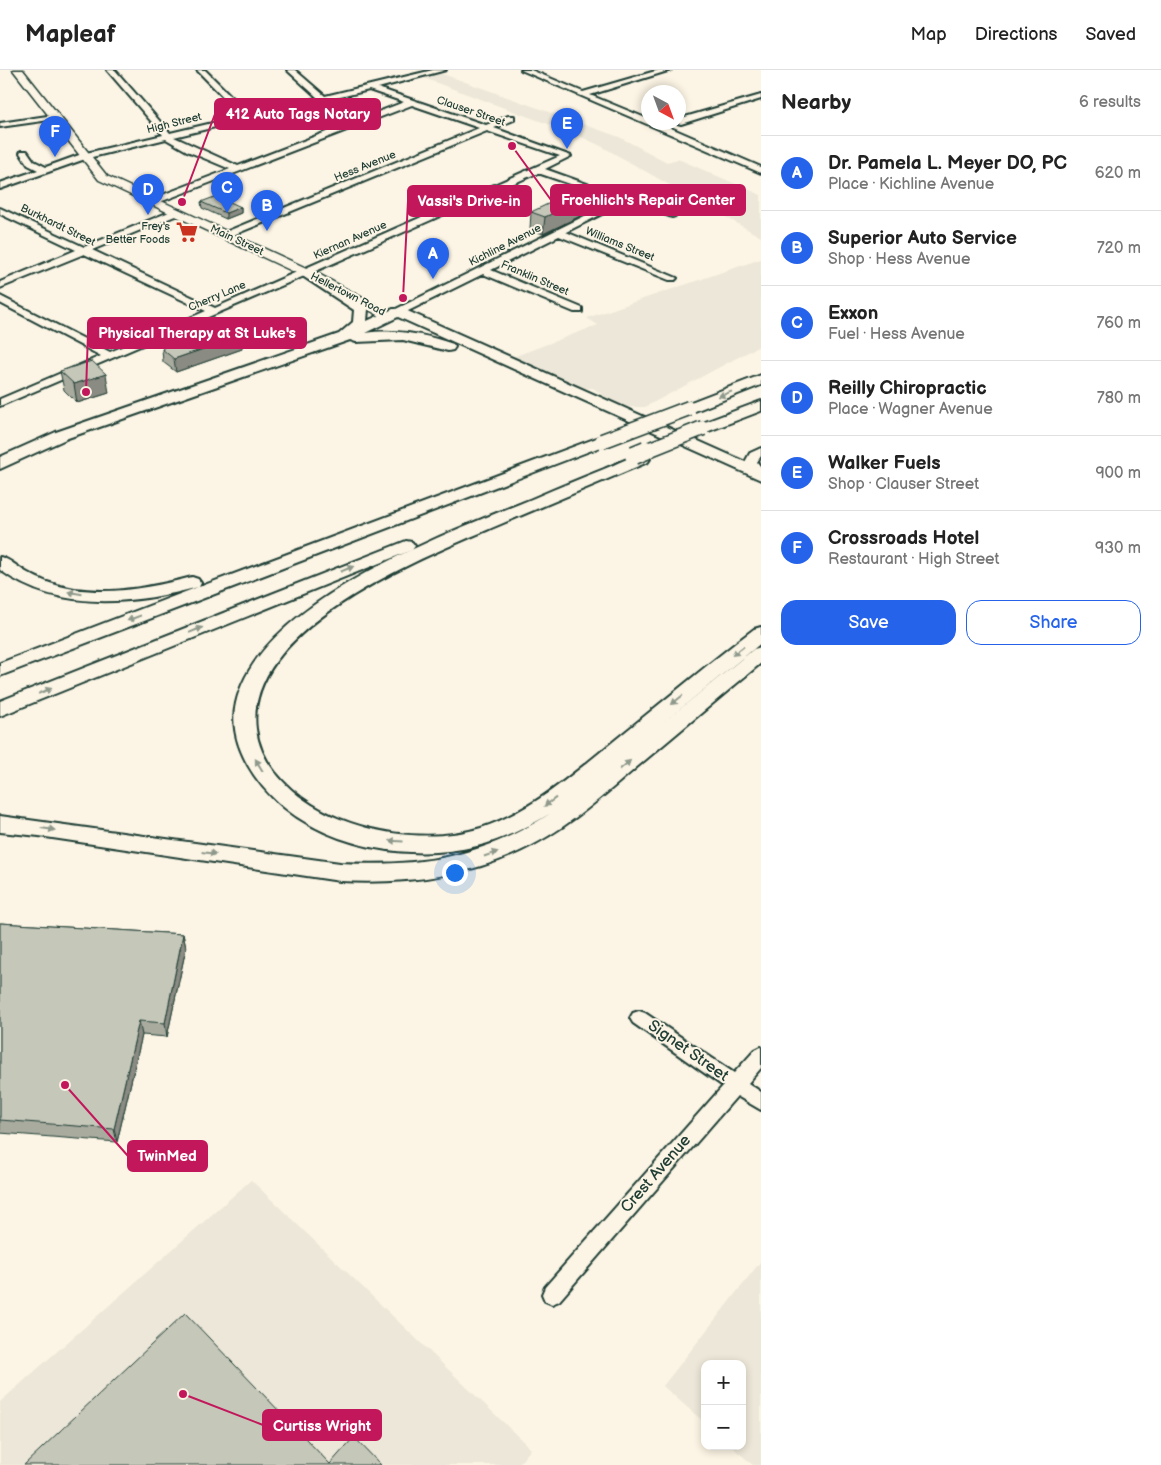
<!DOCTYPE html>
<meta charset="utf-8">
<style>
:root{--surface:#fff;--page:#f2f2f2;--text:#222;--muted:#767676;--line:#e0e0e0;--accent:#2563eb}
body{margin:0;font-family:"Balsamiq Sans",sans-serif;background:var(--page);color:var(--text)}
.controls{position:absolute;right:15px;bottom:15px;display:grid;overflow:hidden;border-radius:10px;box-shadow:0 2px 8px #0003}
.controls button{width:45px;height:45px;display:grid;place-items:center;padding:0;border:0;border-bottom:1px solid var(--line);background:var(--surface);color:var(--text);font:25px sans-serif}
.compass{position:absolute;left:641px;top:15px;width:45px;height:45px;border-radius:50%;background:var(--surface);box-shadow:0 2px 8px #0003;rotate:139deg}
.you{position:absolute;left:454px;top:802px;width:18px;height:18px;margin:-12px;border:4px solid #fff;border-radius:50%;background:#1a73e8;box-shadow:0 0 0 8px #1a73e833}
.badge{display:grid;place-items:center;width:32px;height:32px;border-radius:50%;background:var(--accent);color:#fff;font-size:16px;font-weight:700}
.pin{position:absolute;translate:-50% -41px;filter:drop-shadow(0 1px 2px #0008)}
.pin::after{content:'';position:absolute;top:26px;width:18px;height:15px;background:inherit;clip-path:polygon(0 0,100% 0,50% 100%)}
.list{margin:0;padding:0;list-style:none}
h2{display:flex;justify-content:space-between;align-items:center;height:65px;margin:0;padding:0 20px;font-size:21px}
h2 small{font-size:16px;font-weight:400;color:var(--muted)}
.list li{display:grid;grid-template-columns:32px 1fr auto;gap:15px;align-items:center;box-sizing:border-box;height:75px;padding:0 20px;border-top:1px solid var(--line)}
.list b{display:block;font-size:19px;white-space:nowrap}
.list p{margin:0;font-size:16px;white-space:nowrap;color:var(--muted)}
.list em{font-size:16px;font-style:normal;color:var(--muted)}
.actions{display:flex;gap:10px;padding:15px 20px}
.actions a{flex:1;padding:11px 0;border:1px solid var(--accent);border-radius:15px;text-align:center;font-size:18px;color:var(--accent)}
.actions .main{background:var(--accent);color:#fff}
.map{position:relative;flex:none;width:761px;height:1395px;overflow:hidden}
header{display:flex;align-items:center;gap:30px;box-sizing:border-box;height:70px;padding:0 25px;background:var(--surface);border-bottom:1px solid var(--line)}
header strong{font-size:24px}
nav{display:flex;gap:28px;margin-inline-start:auto;font-size:18px}
main{display:flex}
aside{flex:1;background:var(--surface)}
.map>svg:first-child{display:block}
.built{fill:#ece7d8}
.lines{fill:none;stroke-linecap:round;stroke-linejoin:round}
.minor-casing{stroke:#1f3d34;stroke-width:4}
.major-casing{stroke:#1f3d34;stroke-width:3}
.highway-casing{stroke:#1f3d34;stroke-width:4}
.minor{fill:#fcf5e5;fill-rule:evenodd}
.major{fill:#fcf5e5;fill-rule:evenodd}
.highway{fill:#fcf5e5;fill-rule:evenodd}
.highway-bridge-far1-casing{stroke:#1f3d34;stroke-width:17;stroke-linecap:butt}
.highway-bridge-casing{stroke:#1f3d34;stroke-width:21;stroke-linecap:butt}
.highway-bridge-far1{stroke:#fcf5e5;stroke-width:14}
.highway-bridge{stroke:#fcf5e5;stroke-width:18}
.wall{fill:#a9ab9f;stroke:#1f3d34}
.shaded-wall{fill:#8a8b82;stroke:#1f3d34}
.building{fill:#c5c7b9;stroke:#1f3d34}
.oneway{fill:#8e998c}
.labels{text-anchor:middle;dominant-baseline:central;stroke-width:4;stroke-linejoin:round;paint-order:stroke}
.far-street-label{font-size:11px;fill:#1f3d34;stroke:#fcf5e5}
.far-poi-label{font-size:11px;fill:#1f3d34;stroke:#fcf5e5;text-anchor:end}
.near-street-label{font-size:16px;fill:#1f3d34;stroke:#fcf5e5}
.leader{fill:none;stroke:#c2185b;stroke-width:2}
.callout-dot{fill:#c2185b;stroke:#fcf5e5;stroke-width:2}
.callout{fill:#c2185b;stroke:#c2185b;stroke-width:2}
.callout-label{font-size:15px;text-anchor:middle;font-weight:bold;fill:#fff}
</style>
<header>
<strong>Mapleaf</strong>
<nav><a>Map</a><a>Directions</a><a>Saved</a></nav>
</header>
<main>
<div class="map">
<svg width="761" height="1395" viewBox="0 0 761 1395">
<rect width="100%" height="100%" fill="#fcf5e5"/>
<filter id="ink" filterUnits="userSpaceOnUse"><feTurbulence type="fractalNoise" baseFrequency=".02" numOctaves="2"/><feDisplacementMap in="SourceGraphic" scale="10" xChannelSelector="R" yChannelSelector="G"/><feConvolveMatrix kernelMatrix="1 2 1 2 8 2 1 2 1" color-interpolation-filters="sRGB"/></filter>
<g filter="url(#ink)">
<g class="built">
<polygon points="440,3 619,67 667,92 678,89 761,125 761,167 601,76 575,64 421,7"/>
<polygon points="761,189 761,275 645,337 627,337 611,331 593,318 584,318 513,287 598,255 587,248"/>
<polygon points="251,1110 531,1379 518,1395 0,1395 0,1332"/>
<polygon points="761,1191 761,1395 753,1395 731,1376 742,1376 742,1294 705,1294 705,1353 663,1316"/>
</g>
<g class="lines">
<g class="minor-casing">
<g id="minor">
<path d="M107,0H115L170,63L242,46L197,0H205L249,44L318,28L287,0H295L325,26L433,0H446L378,18L486,55L508,46H514V50L494,58L571,86L545,99L623,127L630,126L675,142V146L672,147L628,131L566,162L677,208L675,210H669L559,166L491,200L582,238V242H574L483,204L402,244H394V240L617,130L541,104H535L309,204L0,336V329L101,286L0,233V226L110,282L206,241L84,184L0,218V212L76,180L0,144V138L84,177L174,140H180V144L92,180L215,238L560,86L487,61L226,168L223,167V163L479,58L412,35L152,135L149,134V130L230,99L187,81L166,69L88,88L0,119V113L38,100L28,95L20,83L21,81H27L34,91L46,97L82,84L163,65ZM369,20L404,32L238,96L174,67Z"/>
<polygon points="521,0 531,0 583,22 659,0 671,0 590,25 648,49 648,52 657,52 761,97 761,103"/>
<polygon points="761,25 761,29 681,54 674,52 678,52 678,49"/>
<polygon points="54,45 58,47 57,49 0,57 0,53"/>
<polygon points="761,378 761,386 757,392 761,397 761,408 757,406 745,392 750,383"/>
<polygon points="639,941 645,943 734,1003 755,980 761,977 761,998 748,1013 761,1022 761,1040 737,1026 559,1231 552,1234 545,1231 542,1224 545,1217 723,1016 633,953 630,948 633,943"/>
</g>
</g>
<g class="major-casing">
<polygon id="major" points="13,0 23,0 107,106 315,202 396,246 390,250 386,249 307,208 99,110"/>
</g>
<g class="highway-casing">
<g id="highway">
<path d="M306,198L359,229L368,239L367,251L393,239H403L761,399V410L398,247L365,263C396,259 423,264 453,274L455,277L453,280L448,281L403,270L356,272L350,270L68,368L0,399V387L56,362L339,264L353,252L354,240L301,205L299,202L301,199Z"/>
<polygon points="761,305 761,315 695,341 683,341 681,338 683,335"/>
<polygon points="761,331 761,341 709,361 697,361 695,358 697,355"/>
<path d="M602,366L608,368L610,371L608,374L0,606V593L198,517C133,535 57,542 0,500V487C10,489 17,497 26,502C33,506 40,509 47,512C93,529 146,519 192,507L198,509L201,513L199,517Z"/>
<path d="M642,384L648,386L650,389L648,392C599,413 550,433 501,454C426,486 243,557 256,659C260,692 285,718 312,735C359,764 429,774 481,758C532,741 573,704 614,671C655,638 696,604 737,572L754,559L761,557V573L659,656L754,579L761,577V593C722,626 683,658 644,691C606,723 568,759 522,780C465,808 402,814 340,811L39,766L0,762V746L340,793C421,797 482,788 551,743C528,757 504,769 477,776C401,795 299,772 254,705C240,684 230,659 236,633C259,531 446,464 534,428C557,418 581,408 604,399C617,394 629,387 642,384Z"/>
<polygon points="406,471 412,472 415,476 412,480 0,646 0,631"/>
</g>
</g>
<use href="#minor" class="minor"/>
<use href="#major" class="major"/>
<use href="#highway" class="highway"/>
<g class="highway-bridge-far1-casing">
<g id="highway-bridge-far1">
<polyline points="602,371 689,338"/>
<polyline points="643,382 703,358"/>
</g>
</g>
<g class="highway-bridge-casing">
<polyline id="highway-bridge" points="634,385 646,380"/>
</g>
<use href="#highway-bridge-far1" class="highway-bridge-far1"/>
<use href="#highway-bridge" class="highway-bridge"/>
</g>
<g class="wall">
<polygon points="201,132 241,137 241,143 226,149 202,138"/>
<polygon points="601,136 543,164 530,159 531,142"/>
<polygon points="177,263 198,263 241,266 242,279 176,302 163,292 162,279 178,271"/>
<polygon points="60,301 109,323 77,333 64,320"/>
<polygon points="0,853 183,864 186,878 167,967 142,965 117,1072 0,1063"/>
</g>
<g class="shaded-wall">
<polygon points="603,119 601,136 543,164 545,147"/>
<polygon points="241,137 241,143 226,149 226,143"/>
<polygon points="241,266 242,279 176,302 174,289"/>
<polygon points="106,304 109,323 77,333 74,314"/>
<polygon points="183,864 186,878 167,967 165,953"/>
<polygon points="139,951 142,965 117,1072 114,1059"/>
</g>
<g class="building">
<polygon points="590,114 603,119 545,147 531,142"/>
<polygon points="217,126 241,137 226,143 201,132"/>
<polygon points="225,254 241,266 174,289 162,279 168,274 182,270 180,268 182,267 177,263 190,259 198,263"/>
<polygon points="92,291 106,304 74,314 60,301"/>
<polygon points="0,853 183,864 165,953 139,951 114,1059 0,1050"/>
<polygon points="185,1243 330,1394 354,1367 381,1395 24,1395"/>
</g>
<defs><path id="oneway-solid" d="M-6-.8H1V-3.2L6.5 0L1 3.2V.8H-6Z" transform="scale(1.25)"/></defs>
<g class="oneway">
<use href="#oneway-solid" transform="translate(725 324) rotate(159)"/>
<use href="#oneway-solid" transform="translate(347 499) rotate(-22)"/>
<use href="#oneway-solid" transform="translate(75 523) rotate(-171)"/>
<use href="#oneway-solid" transform="translate(134 548) rotate(159)"/>
<use href="#oneway-solid" transform="translate(196 560) rotate(-22)"/>
<use href="#oneway-solid" transform="translate(738 581) rotate(142)"/>
<use href="#oneway-solid" transform="translate(45 621) rotate(-22)"/>
<use href="#oneway-solid" transform="translate(677 630) rotate(141)"/>
<use href="#oneway-solid" transform="translate(259 695) rotate(-121)"/>
<use href="#oneway-solid" transform="translate(625 695) rotate(-40)"/>
<use href="#oneway-solid" transform="translate(550 732) rotate(144)"/>
<use href="#oneway-solid" transform="translate(48 759) rotate(8)"/>
<use href="#oneway-solid" transform="translate(396 771) rotate(-177)"/>
<use href="#oneway-solid" transform="translate(209 783) rotate(8)"/>
<use href="#oneway-solid" transform="translate(491 784) rotate(-19)"/>
</g>
</g>
<defs>
<g id="supermarket-bare" transform="scale(1.725)"><path d="M-6-5.5h2.5l.6 2H6L4.5 2H-2.5L-4.4-4H-6ZM-1.5 3.2a1.3 1.3 0 1 0 .1 0ZM3 3.2a1.3 1.3 0 1 0 .1 0Z" fill="#c8321e" stroke="#fcf5e5" stroke-width="2.5" paint-order="stroke"/></g>
</defs>
<g fill-rule="evenodd">
<use href="#supermarket-bare" x="187" y="162"/>
</g>
<g class="labels">
<g class="far-street-label">
<text transform="translate(471 41) rotate(19)">Clauser Street</text>
<text transform="translate(174 53) rotate(-14)">High Street</text>
<text transform="translate(365 96) rotate(-22)">Hess Avenue</text>
<text transform="translate(58 155) rotate(26)">Burkhardt Street</text>
<text transform="translate(237 170) rotate(25)">Main Street</text>
<text transform="translate(350 170) rotate(-24)">Kiernan Avenue</text>
<text transform="translate(620 174) rotate(22)">Williams Street</text>
<text transform="translate(505 175) rotate(-27)">Kichline Avenue</text>
<text transform="translate(535 208) rotate(23)">Franklin Street</text>
<text transform="translate(348 224) rotate(27)">Hellertown Road</text>
<text transform="translate(217 226) rotate(-23)">Cherry Lane</text>
</g>
<g class="far-poi-label">
<text x="170" y="156">Frey's<tspan x="170" dy="13">Better Foods</tspan></text>
</g>
<g class="near-street-label">
<text transform="translate(688 981) rotate(35)">Signet Street</text>
<text transform="translate(656 1104) rotate(-49)">Crest Avenue</text>
</g>
</g>
<path class="leader" d="M182 132L215 44M512 76L551 130M403 228L408 131M86 322L88 263M65 1015L128 1086M183 1324L263 1355"/>
<g class="callout-dot">
<circle cx="182" cy="132" r="5"/>
<circle cx="512" cy="76" r="5"/>
<circle cx="403" cy="228" r="5"/>
<circle cx="86" cy="322" r="5"/>
<circle cx="65" cy="1015" r="5"/>
<circle cx="183" cy="1324" r="5"/>
</g>
<g class="callout">
<rect x="215" y="29" width="165" height="30" rx="5"/>
<rect x="551" y="115" width="194" height="30" rx="5"/>
<rect x="408" y="116" width="123" height="30" rx="5"/>
<rect x="88" y="248" width="218" height="30" rx="5"/>
<rect x="128" y="1071" width="79" height="30" rx="5"/>
<rect x="263" y="1340" width="118" height="30" rx="5"/>
</g>
<g class="callout-label">
<text x="298" y="49">412 Auto Tags Notary</text>
<text x="648" y="135">Froehlich's Repair Center</text>
<text x="469" y="136">Vassi's Drive-in</text>
<text x="197" y="268">Physical Therapy at St Luke's</text>
<text x="167" y="1091">TwinMed</text>
<text x="322" y="1361">Curtiss Wright</text>
</g>
</svg>
<div class="controls">
<button>+</button>
<button>−</button>
</div>
<svg class="compass" viewBox="-18 -18 36 36"><path d="M0-13l5 13h-10z" fill="#e53935"/><path d="M0 13l5-13h-10z" fill="#767676"/></svg>
<div class="you"></div>
<div class="pin badge" style="left:433px;top:209px">A</div>
<div class="pin badge" style="left:267px;top:161px">B</div>
<div class="pin badge" style="left:227px;top:143px">C</div>
<div class="pin badge" style="left:148px;top:145px">D</div>
<div class="pin badge" style="left:567px;top:79px">E</div>
<div class="pin badge" style="left:55px;top:87px">F</div>
</div>
<aside>
<h2>Nearby<small>6 results</small></h2>
<ul class="list">
<li><span class="badge">A</span><div><b>Dr. Pamela L. Meyer DO, PC</b><p>Place · Kichline Avenue</p></div><em>620 m</em></li>
<li><span class="badge">B</span><div><b>Superior Auto Service</b><p>Shop · Hess Avenue</p></div><em>720 m</em></li>
<li><span class="badge">C</span><div><b>Exxon</b><p>Fuel · Hess Avenue</p></div><em>760 m</em></li>
<li><span class="badge">D</span><div><b>Reilly Chiropractic</b><p>Place · Wagner Avenue</p></div><em>780 m</em></li>
<li><span class="badge">E</span><div><b>Walker Fuels</b><p>Shop · Clauser Street</p></div><em>900 m</em></li>
<li><span class="badge">F</span><div><b>Crossroads Hotel</b><p>Restaurant · High Street</p></div><em>930 m</em></li>
</ul>
<div class="actions"><a class="main">Save</a><a>Share</a></div>
</aside>
</main>
